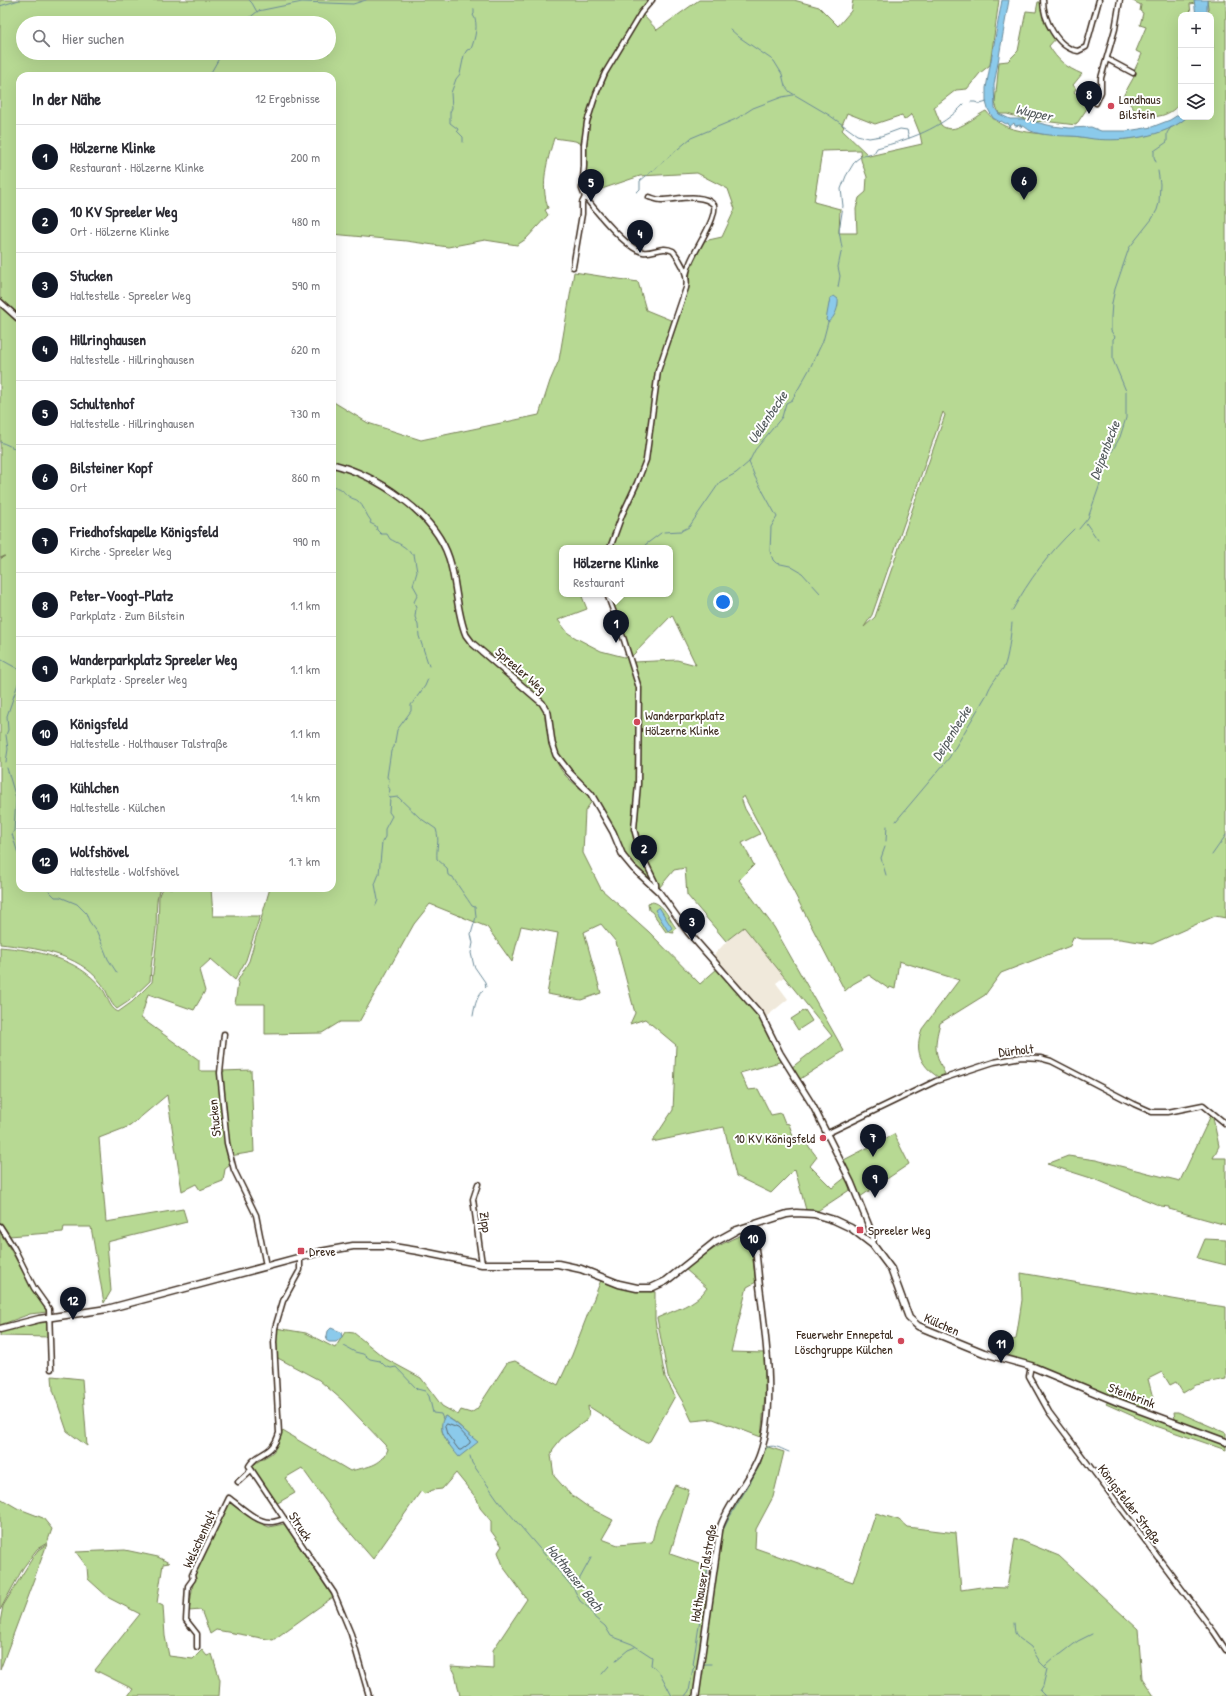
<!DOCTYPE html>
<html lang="de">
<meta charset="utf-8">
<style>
:root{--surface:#fff;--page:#f7f7f7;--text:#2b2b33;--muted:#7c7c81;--line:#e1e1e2;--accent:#111827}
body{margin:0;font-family:"Patrick Hand",sans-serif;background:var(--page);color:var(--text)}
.controls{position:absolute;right:12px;top:12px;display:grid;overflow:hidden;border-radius:8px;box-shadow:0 4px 16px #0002}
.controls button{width:36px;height:36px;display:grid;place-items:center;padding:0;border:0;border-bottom:1px solid var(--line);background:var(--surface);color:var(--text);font:20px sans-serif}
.you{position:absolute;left:723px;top:602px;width:14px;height:14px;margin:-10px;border:3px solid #fff;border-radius:50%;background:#1a73e8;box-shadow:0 0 0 6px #1a73e833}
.badge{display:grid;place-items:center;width:26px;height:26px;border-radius:50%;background:var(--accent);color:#fff;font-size:13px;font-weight:700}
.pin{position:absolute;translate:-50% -33px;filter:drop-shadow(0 1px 2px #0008)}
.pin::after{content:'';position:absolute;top:21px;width:14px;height:12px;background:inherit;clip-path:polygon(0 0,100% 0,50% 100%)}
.popup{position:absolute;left:559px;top:545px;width:114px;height:52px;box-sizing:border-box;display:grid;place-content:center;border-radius:8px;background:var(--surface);filter:drop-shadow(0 1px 3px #0005);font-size:13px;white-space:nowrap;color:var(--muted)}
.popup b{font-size:15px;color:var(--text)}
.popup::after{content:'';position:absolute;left:50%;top:100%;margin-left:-8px;border:8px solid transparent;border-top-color:var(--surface)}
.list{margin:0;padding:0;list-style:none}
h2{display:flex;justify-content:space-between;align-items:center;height:52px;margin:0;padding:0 16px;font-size:17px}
h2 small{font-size:13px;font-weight:400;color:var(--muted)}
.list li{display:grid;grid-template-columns:26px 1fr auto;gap:12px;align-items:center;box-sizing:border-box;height:64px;padding:0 16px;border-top:1px solid var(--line)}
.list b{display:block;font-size:15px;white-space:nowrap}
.list p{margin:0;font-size:13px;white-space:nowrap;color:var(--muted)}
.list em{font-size:13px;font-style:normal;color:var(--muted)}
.icon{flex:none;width:22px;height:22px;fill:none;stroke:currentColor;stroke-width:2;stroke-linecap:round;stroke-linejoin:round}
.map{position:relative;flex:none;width:1226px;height:1696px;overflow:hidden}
.search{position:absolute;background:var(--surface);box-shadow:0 4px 16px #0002;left:16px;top:16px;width:320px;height:44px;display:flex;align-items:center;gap:10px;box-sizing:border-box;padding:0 14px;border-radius:22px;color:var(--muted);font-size:15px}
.panel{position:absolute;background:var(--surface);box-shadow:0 4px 16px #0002;left:16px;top:72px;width:320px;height:820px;border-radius:12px}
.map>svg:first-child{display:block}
.built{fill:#f0e9db}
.green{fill:#b7d993;stroke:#798258;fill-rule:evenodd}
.water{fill:#8bcaeb;stroke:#6b8a99}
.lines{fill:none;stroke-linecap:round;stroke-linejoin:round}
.shore{stroke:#5b6a70;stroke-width:1}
.stream{stroke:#6b8a99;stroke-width:1}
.minor-casing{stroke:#3b2a1e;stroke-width:7}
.tertiary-casing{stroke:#3b2a1e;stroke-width:8}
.primary-casing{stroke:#3b2a1e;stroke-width:9}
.minor{stroke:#fff;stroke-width:4}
.tertiary{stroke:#fff;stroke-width:5}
.primary{stroke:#fff;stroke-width:6}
.poi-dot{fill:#d1495b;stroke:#fff;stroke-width:1.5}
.labels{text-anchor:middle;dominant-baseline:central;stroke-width:4;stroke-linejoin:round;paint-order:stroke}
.poi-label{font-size:13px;fill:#3b2a1e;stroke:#fff;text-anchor:start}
.street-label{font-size:13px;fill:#3b2a1e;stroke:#fff}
.water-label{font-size:14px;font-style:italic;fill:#535a5c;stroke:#fff}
</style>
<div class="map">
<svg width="1226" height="1696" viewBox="0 0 1226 1696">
<rect width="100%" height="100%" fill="#fff"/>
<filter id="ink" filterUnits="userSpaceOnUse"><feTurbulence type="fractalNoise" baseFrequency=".025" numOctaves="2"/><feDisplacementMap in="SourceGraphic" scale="8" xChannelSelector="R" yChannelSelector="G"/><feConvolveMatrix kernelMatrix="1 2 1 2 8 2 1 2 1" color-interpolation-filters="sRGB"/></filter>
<g filter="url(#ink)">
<polygon class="built" points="744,926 785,976 776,983 788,999 766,1017 751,998 749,998 713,956 726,942"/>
<g class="green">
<path d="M0,0H648L639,11L596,87L586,123L582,144L575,141L554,138C547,162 540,183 548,208L545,210L548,215L526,239L517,245L485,240L448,247L406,241L332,234V76H20V320L0,302ZM23,23H329V53H23Z"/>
<path d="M699,0H794L819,7L838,26L851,11L853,0H999L990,65L980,73L967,89L956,90L934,107L941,125C954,137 973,117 986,111C993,120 1002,126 1013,129C1032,134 1054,135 1073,136C1090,138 1108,140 1125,139C1145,137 1172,131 1187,117H1211V67L1213,47L1211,15H1209L1207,0H1226V918L1215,916L1152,944L1120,939H1082L1073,937L1070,946L1001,973L985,995L940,1023C934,1047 934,1052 945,1074L938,1077C920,1065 914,1050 922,1029L959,980L899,961L895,989L890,987L889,989L869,975L853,984L845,991L744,796L741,798L745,809L760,834L742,843L754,865L739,880L774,927L844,1051L800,1079L791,1068L832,1036L744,927L726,941L687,895L685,868L674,870L659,888L626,857L615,831L559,757L555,746L551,726L547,728C550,745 554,762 565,775C573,784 585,790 592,801L585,811L583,853L601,889L649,932L700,984L718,968L760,1019L783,1061L740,1073L748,1090L758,1089L771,1115L781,1113L785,1123L789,1124L793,1136L797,1139H803L817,1157L810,1166L832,1188L846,1177L842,1161L894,1134L909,1164L860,1197L854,1187L816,1212L806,1210L795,1169L771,1193L736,1176L724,1127L652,1142L673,1110L676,1045L645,1019L630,1024L635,1013L616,942L601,924L584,932L601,993L581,1000L547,994L558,933L521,926L512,962L487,927L430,904L414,924L359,1022H340L322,1033L265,1034V1004H235L238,983L237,982L249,961L270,888H332V466C379,477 417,510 445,548L423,517L373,479L332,464V449L334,448L332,442V401L368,423L421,440L539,415L550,381L559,360L574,272L638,282L646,310L673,321L657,371L645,457L633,488L621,512L609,548H562V594H581L587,609L558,620L568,633L576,638L601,651L628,658L634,662L677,660L696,665L672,615L632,656L630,655L610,600L629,594H670V548H611L623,515L642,476L647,461L659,371L689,282L691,264L704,241L722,237L735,209L728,189L697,173L640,176L587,194V198C582,186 584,175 585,162C586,136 590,111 601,87C612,62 629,38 643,15L657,30ZM847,113L875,124L902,115L904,120L912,114L920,134L922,144L869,156L842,130L844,127L842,125ZM860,150L861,160L867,177L866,192L859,198L856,209L857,233H839L840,209L814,202L822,151ZM943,412L945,415L875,617L864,627L872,615Z"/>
<path d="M1131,0H1194L1195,3L1190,4L1191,15H1181V101C1172,116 1154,120 1138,114L1130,104L1122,98L1135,75L1134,71L1142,54L1136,51L1146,27L1140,25L1143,13L1140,11L1141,5Z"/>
<path d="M1038,2H1041L1045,21L1056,38L1049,46C1058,61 1066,67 1082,74L1073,85L1076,89L1074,92L1079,96L1078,100L1088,107L1076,125L1043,121L1036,122L1007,114H999L995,103L999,62L1008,61L1018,51L1026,11L1036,12Z"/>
<path d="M0,304L20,322V888H160C155,901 157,915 156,928C154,946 151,963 150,981L129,1001L117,1009C109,1003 108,991 101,983C78,953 35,948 0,944V559L5,556L0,558Z"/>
<path d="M162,888H211L213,916H260L246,960L235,980L211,959L199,970L205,991L194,1010L148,994L141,1018L199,1060V1071H218L230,1165L225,1169L223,1181L200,1190L196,1184L182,1191L167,1095L130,1126L99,1138L106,1222L183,1209L187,1222L107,1242L111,1291L104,1303L91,1227H64L63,1232L9,1236L26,1271L0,1228V947C36,950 77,958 101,987C108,995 108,1007 118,1012L132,1002L152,982L158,929L159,895Z"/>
<path d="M651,902C663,902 669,919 676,928L673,931L674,933L666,932L652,912L649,910L648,903Z"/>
<polygon points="805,1010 812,1021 798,1030 791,1019"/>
<polygon points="251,1070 254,1152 230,1156 222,1071"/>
<polygon points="1212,1113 1219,1146 1213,1158 1226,1158 1226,1225 1169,1209 1169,1207 1161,1206 1097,1180 1047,1164 1068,1156 1096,1160 1180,1181"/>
<path d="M0,1232C16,1258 30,1286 47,1312L30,1314L0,1325Z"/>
<path d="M749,1232L756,1282L747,1287L731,1352L765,1353V1396L761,1437L713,1419L692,1421L684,1404L668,1377L657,1318C674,1310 696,1305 707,1288L685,1269C705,1253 725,1241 749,1232Z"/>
<polygon points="1205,1239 1226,1240 1226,1265 1197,1258"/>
<polygon points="1021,1273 1190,1302 1226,1307 1226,1379 1196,1385 1183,1393 1176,1382 1170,1385 1162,1372 1148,1379 1153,1398 1145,1409 1007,1358 1012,1340 1016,1339 1022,1300"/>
<path d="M601,1280L640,1291L655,1292V1320L663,1367L665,1377L675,1396L650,1441L646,1443L588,1406L589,1416L584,1422L561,1439L553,1449L551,1455L554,1476L570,1494L588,1507L613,1520L602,1539L618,1545L652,1542L657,1521L675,1485L689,1490L670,1554L708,1567L701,1646L706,1647L721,1536L726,1520L760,1465L765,1446L784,1452L773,1497L756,1529L755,1548L853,1582L876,1513L899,1520L907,1527L956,1533L961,1590L981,1587L1007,1588L1015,1538L1059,1556L1138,1629L1142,1678L1154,1696H460L455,1673L451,1666L493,1669V1650L527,1599L504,1568L498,1552L502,1546L491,1531V1521L480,1508L477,1499L456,1473L442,1489L433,1490L424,1494L421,1491L373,1559L340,1521L302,1468L285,1478L295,1493L276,1504L251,1467C271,1450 275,1460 281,1430L350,1471C365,1467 382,1467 388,1449L385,1445L342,1400L319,1380L276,1357V1328L306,1333L335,1348L345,1332L354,1333L386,1359L421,1378L442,1406L458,1415L461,1410L471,1413L477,1409L507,1363L515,1361L558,1385L572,1355ZM445,1416C459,1423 466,1433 477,1442L449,1445C442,1430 439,1433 445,1416Z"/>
<polygon points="47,1320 49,1323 50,1337 0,1336 0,1333 3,1330"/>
<polygon points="52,1376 82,1379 87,1446 67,1431 53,1390"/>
<polygon points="1108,1401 1173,1426 1175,1420 1174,1412 1178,1412 1226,1433 1226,1450 1153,1425 1106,1404"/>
<polygon points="0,1498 17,1508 43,1518 52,1529 47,1543 37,1549 23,1568 0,1610"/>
<polygon points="230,1503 257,1522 269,1527 284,1524 333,1597 273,1640 216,1630 210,1634 201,1610 189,1611 194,1577 199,1563"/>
<polygon points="47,1544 0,1670 0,1622 3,1606 33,1557 38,1550"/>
<polygon points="125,1550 158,1557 169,1563 163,1564 157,1603 163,1606 165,1636 169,1656 193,1659 202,1650 207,1656 212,1654 220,1680 219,1696 128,1696 133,1689 95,1670 140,1614 109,1598 88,1579 87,1567 76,1552"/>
</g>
<g class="water">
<path d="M1002,0H1009L994,85L995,108L999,114L1010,119H1022L1052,126L1070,128L1091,127L1101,131H1127L1152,127L1170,120L1181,113V117H1187C1166,137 1122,142 1094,139C1086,138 1078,136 1070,136C1060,136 1039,135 1031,131C1028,130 1026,127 1023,126L1020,127L1021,125L1015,126L1014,123L1009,127L1008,123L1006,124L1001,121L1000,122L993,118L988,109L986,102V88Z"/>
<polygon points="1194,0 1207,0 1207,15 1196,15"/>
<path d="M834,296L838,299C839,306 835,318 828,322L826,320L830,298Z"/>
<polygon points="659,907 672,928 668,931 655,910"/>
<polygon points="331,1328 341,1332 342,1337 336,1342 329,1342 326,1340 328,1331"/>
<path d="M445,1416C458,1423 466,1433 478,1442L459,1457C450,1446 435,1430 445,1416Z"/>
</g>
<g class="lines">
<polygon class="shore" points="447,1424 458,1428 470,1441 470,1443 461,1450 459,1450 447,1434 445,1427"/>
<g class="stream">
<polyline points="249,0 252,3 257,12"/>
<polyline points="0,6 19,0"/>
<polyline points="243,23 258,11 302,2 353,4 366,0"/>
<polyline points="730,29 739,37 774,61 782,74 785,86 790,92 829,115 857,135 869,138 881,136 900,129 907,130 909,138"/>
<polyline points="209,76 222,53"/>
<polyline points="971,102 975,102 980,104 987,102"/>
<path d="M463,142V137L457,131L458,129L450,123V112L452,108L451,93L456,79L460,74L464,55L467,50L471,49C475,39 479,23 473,15L474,14V9"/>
<polyline points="1156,162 1154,157 1154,151 1167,142 1167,133 1171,127"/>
<polyline points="637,192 640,189 640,181 691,138 736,119 753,108 782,97 793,95"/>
<path d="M838,287L840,276L838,267L842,248L839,231L843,206L841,189L846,176L855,161L863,155L874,153L877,148C910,139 941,129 964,104"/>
<path d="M0,442C7,444 12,448 20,450"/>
<path d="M332,486C346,489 341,492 350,497C352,499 356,499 358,501C364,506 366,515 371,521L370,523L376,526L377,530L381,534H387L390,539C397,543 406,546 411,554H414L417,572L413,585L418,594L414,602L416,608L415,617L418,625L419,636L429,666"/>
<polyline points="1086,523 1098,540"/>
<polyline points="1079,529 1088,518 1111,453 1120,437 1126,418 1126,391 1113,360 1113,339 1115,337 1111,331 1111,317 1112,303 1115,289 1129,248 1152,219 1157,210 1159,203 1160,184 1158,171"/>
<polyline points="664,532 681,531 689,527 720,482 736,473 749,462"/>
<polyline points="645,545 661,533"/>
<polyline points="820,593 802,573 790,566 776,563 773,560 770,551 771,527 777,517 755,477 749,462 755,450 782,417 786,403 792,400 809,370 823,341 828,322"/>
<path d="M1012,611C1029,580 1049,553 1074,529"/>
<polyline points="0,659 20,670"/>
<path d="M428,679L425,686L411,705V711L397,730L394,747L391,751L387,777L389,780L388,786L390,790L388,795L390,798L398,797L420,818L436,829C440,842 436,846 437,859L447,868L448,875L453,877C453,879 469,901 472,906L475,907L476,917L471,934L473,943L471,953L474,966L485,982L486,987C477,995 475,1004 473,1016"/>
<polyline points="6,762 8,749 6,735 8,730 7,716 20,678"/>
<polyline points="7,768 16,798 14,831 12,834 20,860"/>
<path d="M896,821L949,758L987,694C991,683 998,676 1004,667C1008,659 1011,633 1012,623"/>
<polyline points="886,841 887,826"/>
<polyline points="885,847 881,858 886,875"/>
<polyline points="1212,855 1226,835"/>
<polyline points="46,888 55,897 60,897 77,904 86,913 89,921 97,932 108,959 117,973"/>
<polyline points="376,905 378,900 375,884 379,874 382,842 385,837 385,829 392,816 389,812 390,798"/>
<polyline points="344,1346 355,1352 363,1354 370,1359 380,1361 385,1366 391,1368 396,1367 417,1389 425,1391 429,1396 433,1413 441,1414 443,1419"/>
<polyline points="470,1456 472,1463 498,1500 574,1589 580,1601 590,1609 595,1618 605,1626 611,1636 632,1644 652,1657 651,1665 660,1673 672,1696"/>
<path d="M721,1534C732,1510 748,1489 759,1466C761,1461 763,1449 768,1447C775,1444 783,1450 789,1452"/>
<polyline points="574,1589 591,1558"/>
<polyline points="1014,1623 1015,1633 1019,1638 1031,1647 1040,1662 1047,1669 1043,1686 1040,1691 1045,1696"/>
<polyline points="616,1660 628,1650 635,1647"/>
<polyline points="703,1664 712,1664"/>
<polyline points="1045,1666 1055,1657 1061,1654 1078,1641 1092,1634"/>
<polyline points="602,1674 609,1666"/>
<polyline points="685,1696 689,1691 693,1669 695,1667 693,1665 710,1553 716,1543"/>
</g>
<g class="minor-casing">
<g id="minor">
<path d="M1043,0C1043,19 1057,48 1078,51L1086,47L1099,0"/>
<polyline points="1107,59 1133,73"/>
<polyline points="1096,103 1101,92 1101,78 1115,29 1120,0"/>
<path d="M649,197C653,198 657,200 661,200C675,200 703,192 714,205C717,219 695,249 690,263C688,267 687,271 686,275"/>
<polyline points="573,267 582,214 582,203 585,197"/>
<path d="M610,548L622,515L637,483L646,460L658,371L686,288C689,275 681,261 673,251C662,245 653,254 643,252C627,249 596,211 585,197L582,189L584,166V144L587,122L596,94L605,73L641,13L652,0"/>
<polyline points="607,594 624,640 639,688 638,784 634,829 640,851 656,884 656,889"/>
<polyline points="224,1034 220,1073 227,1143 234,1170 256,1215 266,1266"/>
<polyline points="826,1134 936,1081 994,1062 1021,1057 1040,1058 1051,1061 1134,1104 1152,1112 1168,1112 1203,1105 1226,1124"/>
<polyline points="478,1184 473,1199 482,1264"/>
<polyline points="0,1226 14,1248 34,1288 49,1309 51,1369"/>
<path d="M300,1257V1270L283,1301L275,1328L274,1342L279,1433C272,1457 258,1451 249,1466L334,1593L351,1634L369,1696"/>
<polyline points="1031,1366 1029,1376 1049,1412 1214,1632 1226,1650"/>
<polyline points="238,1482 251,1470"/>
<path d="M197,1647V1634L186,1620L188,1586L193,1579L192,1575L229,1498C240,1506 257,1523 271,1522C275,1522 280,1520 284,1519"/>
</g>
</g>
<g class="tertiary-casing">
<g id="tertiary">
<polyline points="0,302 20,320"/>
<path d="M332,464C376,475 434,512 449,558C457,582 456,611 466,635L472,643L542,703L548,713L552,743L556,755L569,772L591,794L613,832L623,856L633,868L659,892L688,932L761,1015L780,1053L813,1106L851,1182L869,1226L873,1240V1245"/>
<path d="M696,1696L720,1528C729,1501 751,1481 760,1454C777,1406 765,1332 759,1282C757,1263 756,1243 751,1225"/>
</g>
</g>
<g class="primary-casing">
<polyline id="primary" points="0,1329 39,1319 107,1309 320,1252 353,1246 387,1246 418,1251 482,1264 558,1264 581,1269 619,1284 637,1288 651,1288 666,1281 715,1242 737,1230 787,1214 796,1213 814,1214 834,1220 851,1228 873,1245 891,1269 909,1318 918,1326 984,1353 1031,1366 1118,1402 1226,1442"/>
</g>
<use href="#minor" class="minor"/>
<use href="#tertiary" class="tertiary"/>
<use href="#primary" class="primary"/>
</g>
</g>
<g class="poi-dot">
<circle cx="1111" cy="106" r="4"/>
<circle cx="637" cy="722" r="4"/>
<circle cx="823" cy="1138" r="4"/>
<rect x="856" y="1226" width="8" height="8" rx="2"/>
<rect x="297" y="1247" width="8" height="8" rx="2"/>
<circle cx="901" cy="1341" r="4"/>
</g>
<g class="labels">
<g class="poi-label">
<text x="1119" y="99">Landhaus<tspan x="1119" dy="15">Bilstein</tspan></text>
<text x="645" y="715">Wanderparkplatz<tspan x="645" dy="15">Hölzerne Klinke</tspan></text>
<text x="815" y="1138" text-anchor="end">10 KV Königsfeld</text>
<text x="868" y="1230">Spreeler Weg</text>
<text x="309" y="1251">Dreve</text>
<text x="893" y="1334" text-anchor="end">Feuerwehr Ennepetal<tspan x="893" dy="15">Löschgruppe Külchen</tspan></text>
</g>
<g class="street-label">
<text transform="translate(521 670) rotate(41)">Spreeler Weg</text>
<text transform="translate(1016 1050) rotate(-6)">Dürholt</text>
<text transform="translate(214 1118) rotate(-96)">Stucken</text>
<text transform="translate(486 1222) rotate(81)">Zipp</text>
<text transform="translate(942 1324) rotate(24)">Külchen</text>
<text transform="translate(1132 1395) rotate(21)">Steinbrink</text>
<text transform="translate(1130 1504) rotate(53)">Königsfelder Straße</text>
<text transform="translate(301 1526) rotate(57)">Struck</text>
<text transform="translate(199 1539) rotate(-65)">Welschenholt</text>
<text transform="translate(703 1573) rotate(-80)">Holthauser Talstraße</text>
</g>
<g class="water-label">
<text transform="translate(1034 112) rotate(13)">Wupper</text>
<text transform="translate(767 417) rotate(-56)">Uellenbecke</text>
<text transform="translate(1104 450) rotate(-69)">Deipenbecke</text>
<text transform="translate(951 733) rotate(-58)">Deipenbecke</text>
<text transform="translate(575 1577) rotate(51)">Holthauser Bach</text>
</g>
</g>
</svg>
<div class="controls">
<button>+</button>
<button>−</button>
<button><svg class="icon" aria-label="layers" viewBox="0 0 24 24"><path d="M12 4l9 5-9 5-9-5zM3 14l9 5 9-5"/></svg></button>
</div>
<div class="you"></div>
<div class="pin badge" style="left:616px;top:643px">1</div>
<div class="popup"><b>Hölzerne Klinke</b>Restaurant</div>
<div class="pin badge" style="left:644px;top:868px">2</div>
<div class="pin badge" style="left:692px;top:941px">3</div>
<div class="pin badge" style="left:640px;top:253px">4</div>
<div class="pin badge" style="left:591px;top:202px">5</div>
<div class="pin badge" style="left:1024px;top:200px">6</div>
<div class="pin badge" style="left:873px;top:1157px">7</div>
<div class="pin badge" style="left:1089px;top:114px">8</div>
<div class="pin badge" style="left:875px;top:1198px">9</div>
<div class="pin badge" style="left:753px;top:1258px">10</div>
<div class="pin badge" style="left:1001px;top:1363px">11</div>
<div class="pin badge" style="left:73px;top:1320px">12</div>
<div class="search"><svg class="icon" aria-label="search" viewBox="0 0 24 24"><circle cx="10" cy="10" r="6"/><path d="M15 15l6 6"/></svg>Hier suchen</div>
<section class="panel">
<h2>In der Nähe<small>12 Ergebnisse</small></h2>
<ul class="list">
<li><span class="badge">1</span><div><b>Hölzerne Klinke</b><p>Restaurant · Hölzerne Klinke</p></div><em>200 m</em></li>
<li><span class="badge">2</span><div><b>10 KV Spreeler Weg</b><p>Ort · Hölzerne Klinke</p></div><em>480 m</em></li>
<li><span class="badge">3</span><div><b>Stucken</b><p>Haltestelle · Spreeler Weg</p></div><em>590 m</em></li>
<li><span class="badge">4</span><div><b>Hillringhausen</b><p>Haltestelle · Hillringhausen</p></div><em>620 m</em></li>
<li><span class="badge">5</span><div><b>Schultenhof</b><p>Haltestelle · Hillringhausen</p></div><em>730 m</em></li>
<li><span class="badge">6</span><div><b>Bilsteiner Kopf</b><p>Ort</p></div><em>860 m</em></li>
<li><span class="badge">7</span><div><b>Friedhofskapelle Königsfeld</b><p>Kirche · Spreeler Weg</p></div><em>990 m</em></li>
<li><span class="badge">8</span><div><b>Peter-Voogt-Platz</b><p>Parkplatz · Zum Bilstein</p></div><em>1.1 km</em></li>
<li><span class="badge">9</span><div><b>Wanderparkplatz Spreeler Weg</b><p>Parkplatz · Spreeler Weg</p></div><em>1.1 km</em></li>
<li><span class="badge">10</span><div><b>Königsfeld</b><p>Haltestelle · Holthauser Talstraße</p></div><em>1.1 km</em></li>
<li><span class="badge">11</span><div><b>Kühlchen</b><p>Haltestelle · Külchen</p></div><em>1.4 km</em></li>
<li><span class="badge">12</span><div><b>Wolfshövel</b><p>Haltestelle · Wolfshövel</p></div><em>1.7 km</em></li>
</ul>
</section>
</div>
